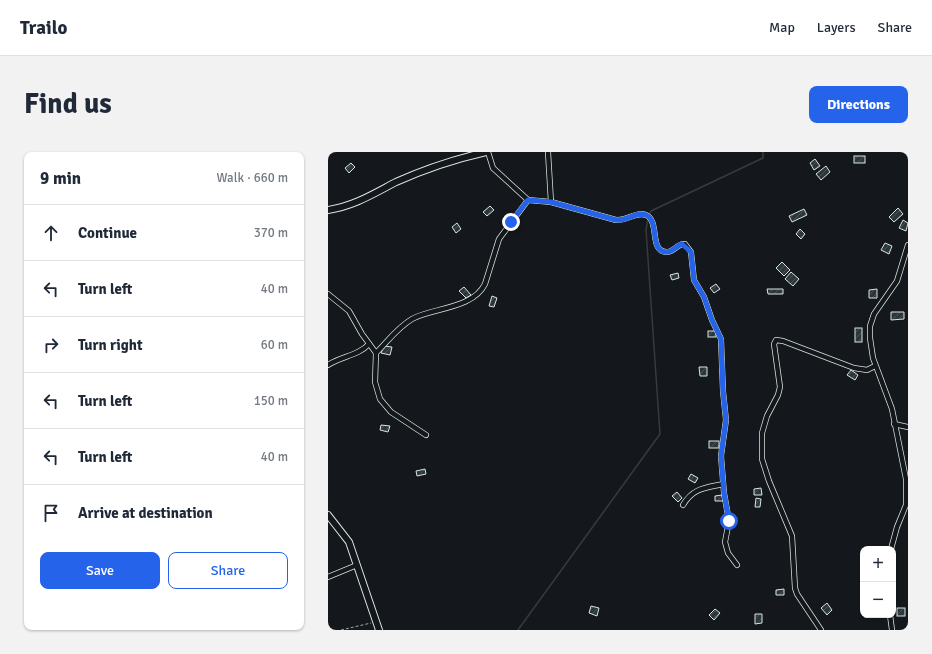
<!DOCTYPE html>
<meta charset="utf-8">
<style>
:root{--surface:#fff;--page:#f2f2f3;--text:#1f2937;--muted:#747a83;--line:#e0e1e3;--accent:#2563eb}
body{margin:0;font-family:Signika,sans-serif;background:var(--page);color:var(--text)}
.controls{position:absolute;right:12px;bottom:12px;display:grid;overflow:hidden;border-radius:8px;box-shadow:0 1px 3px #0004}
.controls button{width:36px;height:36px;display:grid;place-items:center;padding:0;border:0;border-bottom:1px solid var(--line);background:var(--surface);color:var(--text);font:20px sans-serif}
.stop{position:absolute;width:12px;height:12px;margin:-9px;border:3px solid #2563eb;border-radius:50%;background:#fff}
.stop.end{background:#2563eb;border-color:#fff;box-shadow:0 1px 4px #0008}
.list{margin:0;padding:0;list-style:none}
h2{display:flex;justify-content:space-between;align-items:center;height:52px;margin:0;padding:0 16px;font-size:17px}
h2 small{font-size:13px;font-weight:400;color:var(--muted)}
.list li{display:grid;grid-template-columns:26px 1fr auto;gap:12px;align-items:center;box-sizing:border-box;height:56px;padding:0 16px;border-top:1px solid var(--line)}
.list b{display:block;font-size:15px;white-space:nowrap}
.list em{font-size:13px;font-style:normal;color:var(--muted)}
.actions{display:flex;gap:8px;padding:12px 16px}
.actions a{flex:1;padding:9px 0;border:1px solid var(--accent);border-radius:8px;text-align:center;font-size:14px;color:var(--accent)}
.actions .main{background:var(--accent);color:#fff}
.icon{flex:none;width:22px;height:22px;fill:none;stroke:currentColor;stroke-width:2;stroke-linecap:round;stroke-linejoin:round}
.map{position:relative;flex:none;width:580px;height:478px;overflow:hidden;border-radius:8px}
header{display:flex;align-items:center;gap:24px;box-sizing:border-box;height:56px;padding:0 20px;background:var(--surface);border-bottom:1px solid var(--line)}
header strong{font-size:19px}
nav{display:flex;gap:22px;margin-inline-start:auto;font-size:14px}
.intro{display:flex;align-items:center;justify-content:space-between;box-sizing:border-box;height:96px;padding:0 24px}
h1{margin:0;font-size:28px}
.button{padding:10px 18px;border-radius:8px;background:var(--accent);color:#fff;font-size:14px;font-weight:700}
main{display:flex;gap:24px;padding:0 24px}
aside{flex:1;background:var(--surface);border-radius:8px;box-shadow:0 1px 3px #0004}
.map>svg:first-child{display:block}
.lines{fill:none;stroke-linecap:round;stroke-linejoin:round}
.stream{stroke:#363b3e;stroke-width:1.5}
.building{fill:url(#building-hatch);stroke:#d8e6dc}
.minor-casing{stroke:#d8e6dc;stroke-width:6}
.tertiary-casing{stroke:#d8e6dc;stroke-width:8}
.path{stroke:#9da8a2;stroke-width:1;stroke-dasharray:3 2;stroke-linecap:butt}
.minor{stroke:#14181c;stroke-width:4.5}
.tertiary{stroke:#14181c;stroke-width:6}
.route{stroke:#2563eb;stroke-width:5}
</style>
<header>
<strong>Trailo</strong>
<nav><a>Map</a><a>Layers</a><a>Share</a></nav>
</header>
<div class="intro"><h1>Find us</h1><a class="button">Directions</a></div>
<main>
<aside>
<h2>9 min<small>Walk · 660 m</small></h2>
<ul class="list">
<li><svg class="icon" aria-label="ahead" viewBox="0 0 24 24"><path d="M12 20V5M6 11l6-6 6 6"/></svg><div><b>Continue</b></div><em>370 m</em></li>
<li><svg class="icon" aria-label="left" viewBox="0 0 24 24"><path d="M17 20v-9H6M10 6l-5 5 5 5"/></svg><div><b>Turn left</b></div><em>40 m</em></li>
<li><svg class="icon" aria-label="right" viewBox="0 0 24 24"><path d="M7 20v-9h11M14 6l5 5-5 5"/></svg><div><b>Turn right</b></div><em>60 m</em></li>
<li><svg class="icon" aria-label="left" viewBox="0 0 24 24"><path d="M17 20v-9H6M10 6l-5 5 5 5"/></svg><div><b>Turn left</b></div><em>150 m</em></li>
<li><svg class="icon" aria-label="left" viewBox="0 0 24 24"><path d="M17 20v-9H6M10 6l-5 5 5 5"/></svg><div><b>Turn left</b></div><em>40 m</em></li>
<li><svg class="icon" aria-label="arrive" viewBox="0 0 24 24"><path d="M6 21V4h12l-3 4 3 4H6"/></svg><div><b>Arrive at destination</b></div></li>
</ul>
<div class="actions"><a class="main">Save</a><a>Share</a></div>
</aside>
<div class="map">
<svg width="580" height="478" viewBox="0 0 580 478">
<defs>
<pattern id="building-hatch" width="6" height="6" patternUnits="userSpaceOnUse"><rect width="6" height="6" fill="#2c363c"/><path d="M-1 1l2-2M0 6l6-6M5 7l2-2" fill="none" stroke="#4a5358"/></pattern>
</defs>
<rect width="100%" height="100%" fill="#14181c"/>
<g class="lines">
<g class="stream">
<polyline points="321,63 323,59 435,6 435,0"/>
<polyline points="190,478 332,282 318,78 320,67"/>
</g>
</g>
<g class="building">
<rect x="526" y="4" width="11" height="7"/>
<polygon points="487,7 492,14 486,18 482,11"/>
<polygon points="23,11 27,15 21,21 17,16"/>
<polygon points="498,14 502,20 493,28 488,22"/>
<polygon points="162,54 166,58 159,64 155,60"/>
<polygon points="570,56 575,62 566,70 561,65"/>
<polygon points="476,57 479,63 464,70 461,64"/>
<polygon points="575,68 580,71 578,79 571,76"/>
<polygon points="129,71 133,77 128,81 124,75"/>
<polygon points="472,77 477,82 473,87 468,82"/>
<polygon points="557,91 564,94 561,102 553,98"/>
<polygon points="454,110 462,118 456,124 448,116"/>
<polygon points="463,120 471,127 465,134 457,127"/>
<polygon points="350,121 351,126 344,128 342,123"/>
<polygon points="388,132 392,137 386,141 382,136"/>
<polygon points="136,135 143,143 138,146 131,139"/>
<polygon points="439,137 455,137 455,142 440,142"/>
<polygon points="549,137 549,146 541,146 541,138"/>
<polygon points="164,144 169,146 166,155 161,154"/>
<polygon points="563,160 576,160 576,167 563,168"/>
<rect x="527" y="176" width="7" height="14"/>
<rect x="380" y="179" width="8" height="6"/>
<polygon points="56,194 64,195 62,203 53,201"/>
<polygon points="371,215 379,215 379,224 372,224"/>
<polygon points="523,218 530,223 527,228 519,223"/>
<polygon points="53,273 62,274 60,280 52,278"/>
<rect x="381" y="289" width="10" height="7"/>
<polygon points="97,317 98,322 89,324 88,319"/>
<polygon points="363,322 370,326 367,331 360,327"/>
<polygon points="433,336 434,343 426,343 426,337"/>
<polygon points="349,340 354,346 350,350 344,344"/>
<polygon points="394,343 395,349 387,349 387,344"/>
<polygon points="428,346 433,347 432,355 427,355"/>
<polygon points="456,437 456,443 448,443 448,438"/>
<polygon points="499,451 504,458 499,463 493,456"/>
<polygon points="263,454 271,456 269,464 261,461"/>
<rect x="569" y="456" width="8" height="8"/>
<polygon points="387,457 392,461 386,468 381,463"/>
<polygon points="427,462 434,462 434,471 427,472"/>
</g>
<g class="lines">
<g class="minor-casing">
<g id="minor">
<path d="M160,0L165,16L200,48L223,50L288,68C300,69 308,59 318,63C332,69 321,99 338,100C344,101 349,93 355,92H357L363,100L366,128L376,145L384,168L393,187L395,239L398,268L393,304L396,341L401,369L397,390L400,401L409,413"/>
<polyline points="220,0 223,50"/>
<polyline points="0,142 21,159 34,182 48,201 47,230 52,247 63,260 98,283"/>
<path d="M48,201C60,189 69,176 84,167C103,156 145,157 157,132L171,87L200,48"/>
<path d="M0,213C13,204 30,204 41,192"/>
<polyline points="566,272 580,275"/>
<path d="M355,353C365,336 377,336 395,332"/>
<polyline points="563,397 569,375 578,353 578,327 564,257 545,206 542,186 542,174 546,162 569,129 580,93"/>
<polyline points="0,425 29,413"/>
<polyline points="562,463 564,478"/>
<polyline points="493,478 469,442 467,436 464,384 441,329 434,307 434,281 439,264 450,243 452,235 446,192 448,188 455,189 526,216 539,218 547,214"/>
</g>
</g>
<g class="tertiary-casing">
<g id="tertiary">
<path d="M0,58C26,54 45,42 68,30C97,17 127,7 158,0"/>
<polyline points="0,363 21,390 51,478"/>
</g>
</g>
<polyline class="path" points="13,478 43,471"/>
<use href="#minor" class="minor"/>
<use href="#tertiary" class="tertiary"/>
</g>
<g class="lines">
<path class="route" d="M183,70L200,48L223,50L288,68C300,69 308,59 318,63C332,69 321,99 338,100C344,101 349,93 354,92L363,100L366,128L376,145L384,168L393,187L395,239L398,268L393,304L396,341L401,369"/>
</g>
</svg>
<div class="controls">
<button>+</button>
<button>−</button>
</div>
<div class="stop" style="left:401px;top:369px"></div>
<div class="stop end" style="left:183px;top:70px"></div>
</div>
</main>
